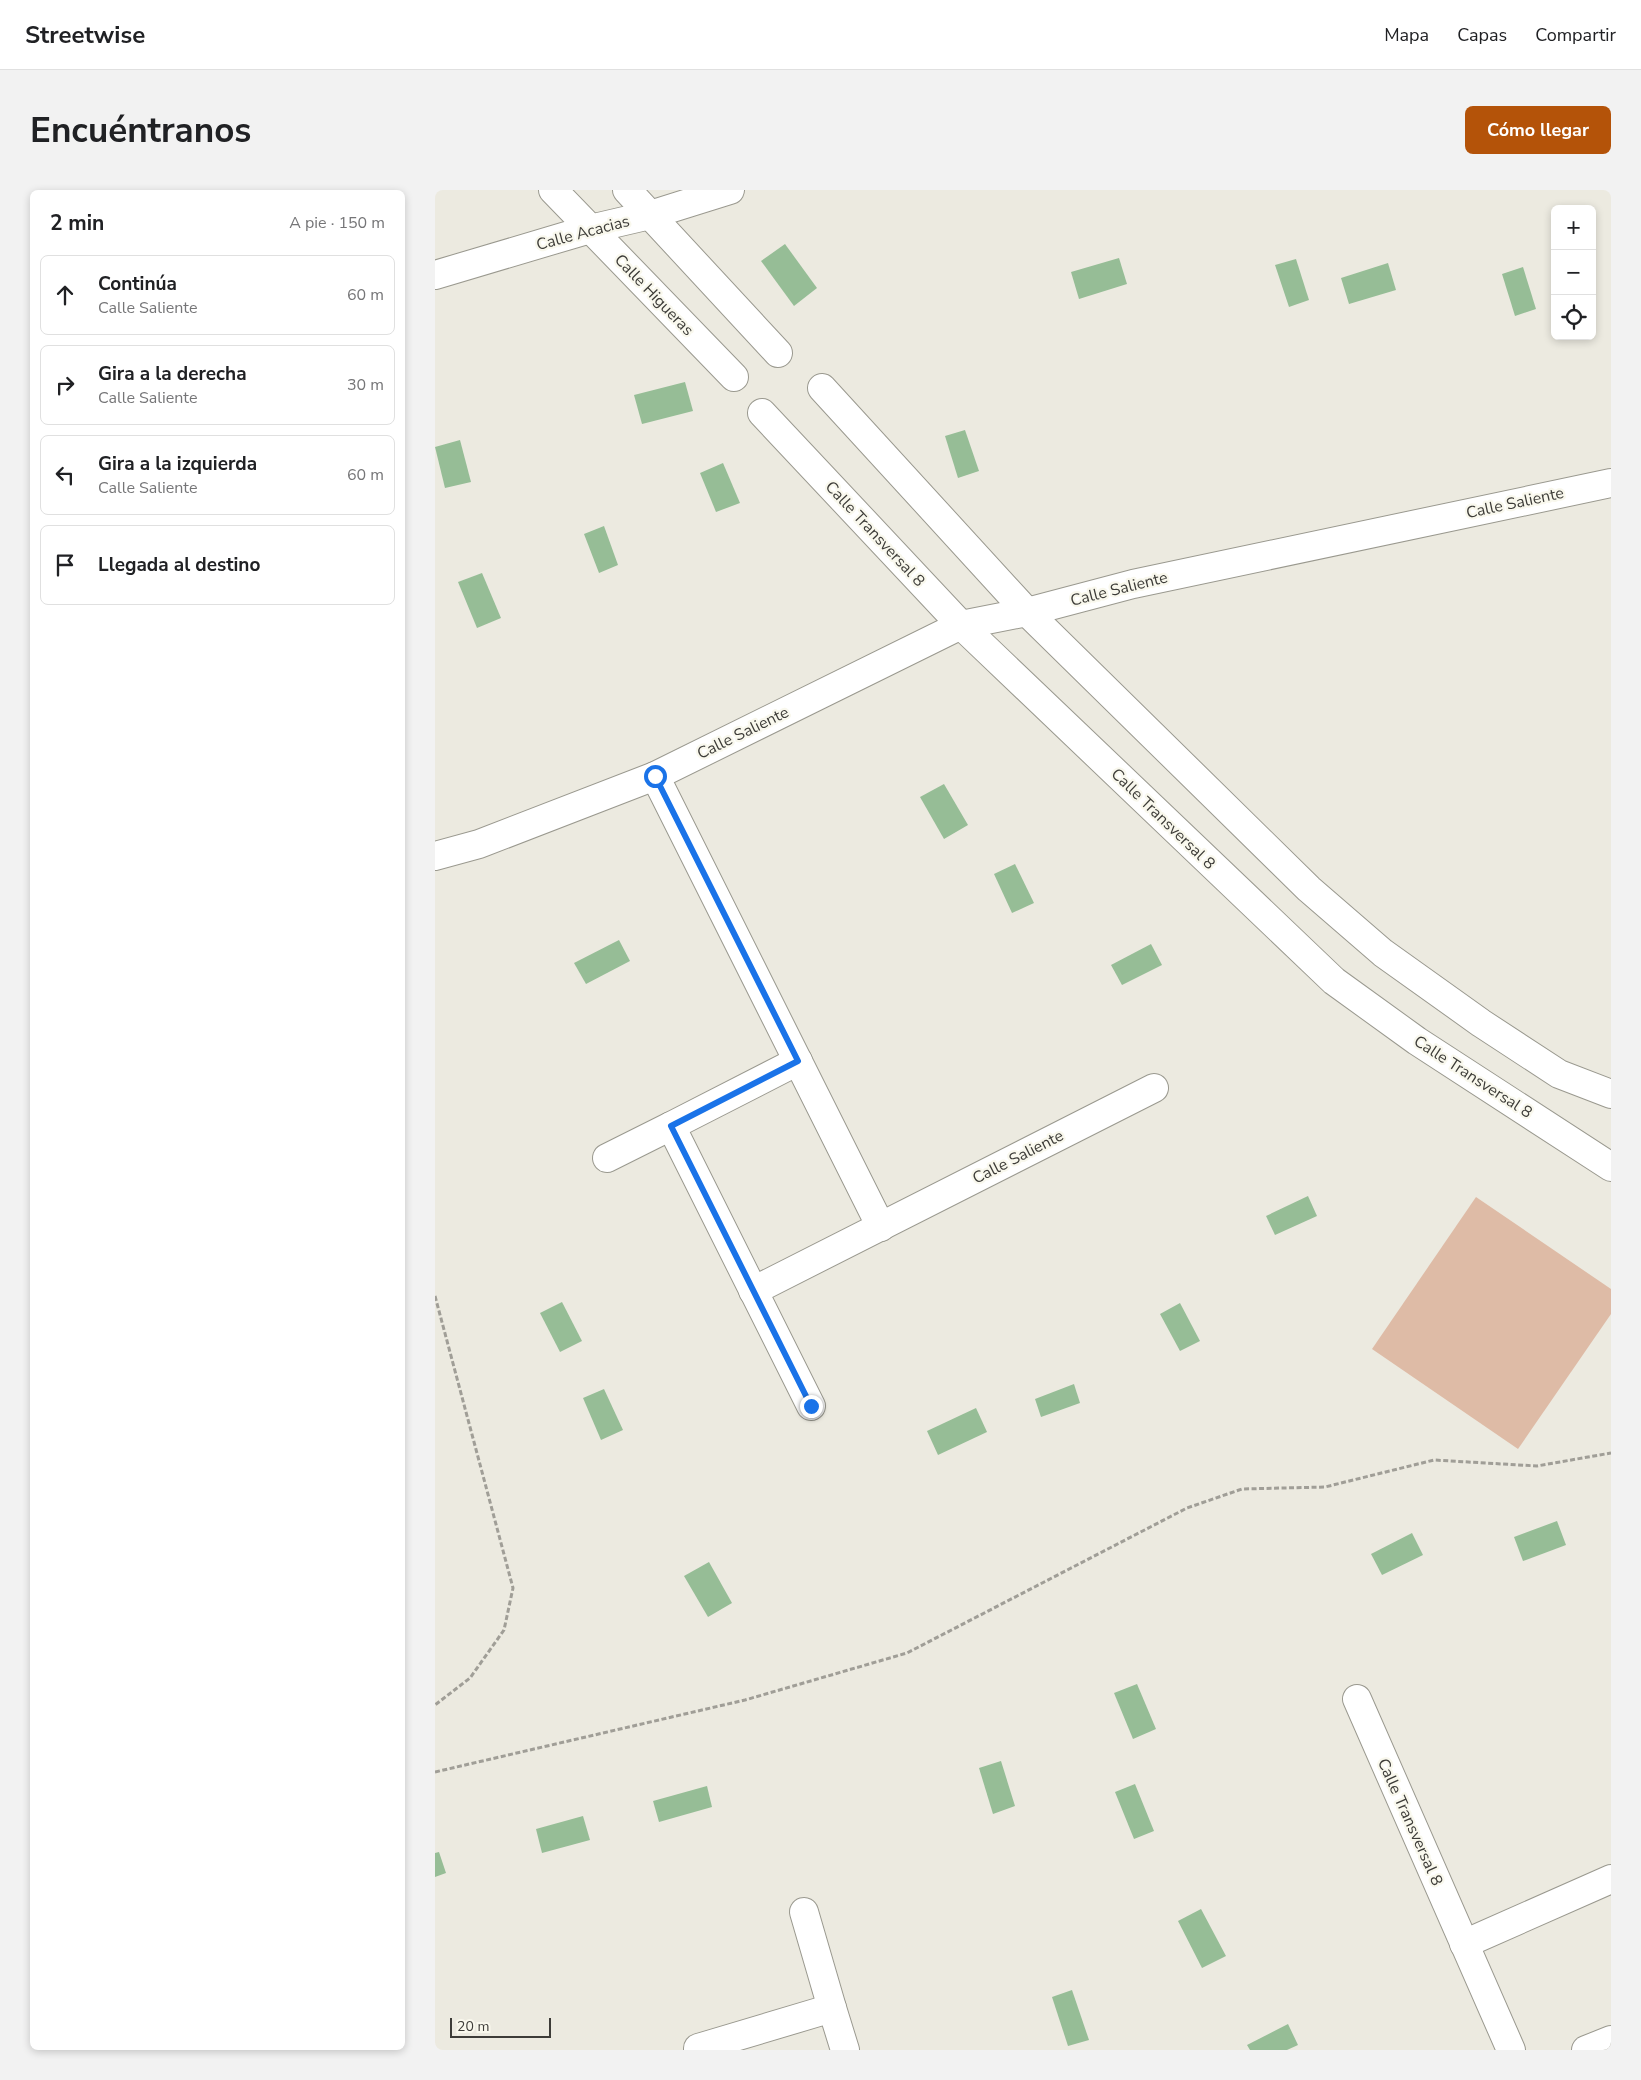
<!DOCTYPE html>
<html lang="es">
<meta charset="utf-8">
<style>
:root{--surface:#fff;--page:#f2f2f2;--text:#202124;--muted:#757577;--line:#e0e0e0;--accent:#b45309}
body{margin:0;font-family:"Nunito Sans",sans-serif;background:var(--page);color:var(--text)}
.controls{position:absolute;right:15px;top:15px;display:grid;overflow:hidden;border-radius:8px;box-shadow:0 2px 8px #0003}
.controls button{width:45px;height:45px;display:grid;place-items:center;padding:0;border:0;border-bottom:1px solid var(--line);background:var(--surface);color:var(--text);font:25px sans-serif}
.scale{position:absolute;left:15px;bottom:12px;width:101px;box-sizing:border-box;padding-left:5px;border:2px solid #3d3c38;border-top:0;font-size:14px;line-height:18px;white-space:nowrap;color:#3d3c38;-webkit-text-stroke:4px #f9f8ed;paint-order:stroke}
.stop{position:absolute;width:15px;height:15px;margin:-11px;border:4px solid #1a73e8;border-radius:50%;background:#fff}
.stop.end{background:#1a73e8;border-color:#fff;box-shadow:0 1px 5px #0008}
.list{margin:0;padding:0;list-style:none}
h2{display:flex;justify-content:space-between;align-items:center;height:65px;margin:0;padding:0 20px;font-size:21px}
h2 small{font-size:16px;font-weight:400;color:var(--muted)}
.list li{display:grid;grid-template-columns:32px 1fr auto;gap:15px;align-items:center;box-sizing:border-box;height:80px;margin:0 10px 10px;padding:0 10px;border:1px solid var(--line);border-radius:8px}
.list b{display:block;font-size:19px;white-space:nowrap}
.list p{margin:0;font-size:16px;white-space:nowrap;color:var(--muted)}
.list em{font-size:16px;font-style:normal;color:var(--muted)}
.icon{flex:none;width:28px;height:28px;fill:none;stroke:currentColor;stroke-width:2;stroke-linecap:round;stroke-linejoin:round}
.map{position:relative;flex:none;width:1176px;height:1860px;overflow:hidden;border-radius:8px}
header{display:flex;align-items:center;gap:30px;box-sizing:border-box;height:70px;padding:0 25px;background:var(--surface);border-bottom:1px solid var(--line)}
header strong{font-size:24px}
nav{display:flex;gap:28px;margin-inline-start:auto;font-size:18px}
.intro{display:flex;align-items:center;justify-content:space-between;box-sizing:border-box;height:120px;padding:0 30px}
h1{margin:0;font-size:35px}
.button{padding:12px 22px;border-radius:8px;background:var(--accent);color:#fff;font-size:18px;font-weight:700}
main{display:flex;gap:30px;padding:0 30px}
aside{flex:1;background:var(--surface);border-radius:8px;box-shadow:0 2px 8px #0003}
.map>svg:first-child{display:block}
.green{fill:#debba6}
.water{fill:#96bd96}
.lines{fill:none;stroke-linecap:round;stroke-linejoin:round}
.minor-casing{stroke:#9a998f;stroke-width:30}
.path{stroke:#a09e97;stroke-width:3;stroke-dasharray:5 2.5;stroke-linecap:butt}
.minor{stroke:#fff;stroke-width:28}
.route{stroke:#1a73e8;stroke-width:6}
.labels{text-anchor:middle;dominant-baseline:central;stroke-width:4.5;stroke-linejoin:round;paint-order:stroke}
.street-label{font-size:16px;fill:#3d3c38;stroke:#f9f8ed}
</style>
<header>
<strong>Streetwise</strong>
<nav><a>Mapa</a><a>Capas</a><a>Compartir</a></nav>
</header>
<div class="intro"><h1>Encuéntranos</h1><a class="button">Cómo llegar</a></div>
<main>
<aside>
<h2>2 min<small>A pie · 150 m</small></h2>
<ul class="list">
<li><svg class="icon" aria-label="ahead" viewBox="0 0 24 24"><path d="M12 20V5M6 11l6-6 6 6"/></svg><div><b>Continúa</b><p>Calle Saliente</p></div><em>60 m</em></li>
<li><svg class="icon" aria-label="right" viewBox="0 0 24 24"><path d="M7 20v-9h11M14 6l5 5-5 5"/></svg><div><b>Gira a la derecha</b><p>Calle Saliente</p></div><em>30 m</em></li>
<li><svg class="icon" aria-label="left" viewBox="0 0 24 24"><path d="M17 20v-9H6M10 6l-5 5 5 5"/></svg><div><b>Gira a la izquierda</b><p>Calle Saliente</p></div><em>60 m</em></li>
<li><svg class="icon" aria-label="arrive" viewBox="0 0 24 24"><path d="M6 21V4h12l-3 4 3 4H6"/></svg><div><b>Llegada al destino</b></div></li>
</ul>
</aside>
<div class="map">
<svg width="1176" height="1860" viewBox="0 0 1176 1860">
<rect width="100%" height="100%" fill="#eceae0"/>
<polygon class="green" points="1041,1007 1176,1099 1176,1124 1083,1259 937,1159"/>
<g class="water">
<polygon points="350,54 382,98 359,116 326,71"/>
<polygon points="684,68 692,94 644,109 636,82"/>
<polygon points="861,69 874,110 854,117 840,75"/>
<polygon points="953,73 961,100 914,114 906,88"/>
<polygon points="1088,77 1101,119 1080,126 1067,84"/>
<polygon points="250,192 258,221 207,234 199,205"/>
<polygon points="530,240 544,281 523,288 510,246"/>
<polygon points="25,250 36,292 10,298 0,257"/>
<polygon points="288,273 305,313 281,322 265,283"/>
<polygon points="169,336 183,375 164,383 149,344"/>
<polygon points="47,383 66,428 42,438 23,392"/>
<polygon points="509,594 533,635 509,649 485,607"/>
<polygon points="580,674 599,713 577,723 559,684"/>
<polygon points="184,750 195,771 151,794 139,773"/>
<polygon points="716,754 727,775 687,795 676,775"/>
<polygon points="873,1006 882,1026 840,1045 831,1026"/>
<polygon points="127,1112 147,1151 125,1162 105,1123"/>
<polygon points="745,1113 765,1151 745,1161 725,1124"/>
<polygon points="639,1194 645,1213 606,1227 600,1209"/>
<polygon points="169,1199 188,1240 166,1250 148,1208"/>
<polygon points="541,1218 552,1242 503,1265 492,1241"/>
<polygon points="1122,1331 1131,1355 1088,1371 1079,1347"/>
<polygon points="977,1343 988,1365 947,1385 936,1364"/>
<polygon points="274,1372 297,1413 273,1427 249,1386"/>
<polygon points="702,1494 721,1539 698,1549 679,1503"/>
<polygon points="566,1571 580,1616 558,1624 544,1578"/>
<polygon points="700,1594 719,1641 699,1649 680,1602"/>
<polygon points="272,1596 277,1617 224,1632 218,1611"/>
<polygon points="148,1626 155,1650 107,1663 101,1639"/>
<polygon points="4,1662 11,1683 0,1687 0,1663"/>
<polygon points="766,1719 791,1766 767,1778 743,1731"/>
<polygon points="637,1800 654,1850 633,1856 617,1807"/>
<polygon points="853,1834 863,1855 852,1860 815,1860 812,1855"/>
</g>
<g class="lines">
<g class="minor-casing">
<g id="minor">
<polyline points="118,0 299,187"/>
<polyline points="192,0 343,163"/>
<polyline points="0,85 155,39 215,25 295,0"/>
<polyline points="387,198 592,422 874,699 948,763 1046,833 1124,884 1176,904"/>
<polyline points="327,223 526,435 899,791 982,851 1176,977"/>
<polyline points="220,586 446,1037"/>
<polyline points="0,666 44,654 220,586 526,435 592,422 698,394 1176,293"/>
<polyline points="363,871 236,936 376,1216"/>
<polyline points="172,968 236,936"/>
<polyline points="318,1101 719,898"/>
<polyline points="922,1509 1076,1860"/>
<polyline points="369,1722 397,1818"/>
<polyline points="1029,1754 1176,1689"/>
<polyline points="263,1860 263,1858 397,1818 410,1860"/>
<polyline points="1151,1860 1176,1850"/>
</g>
</g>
<g class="path">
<polyline points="0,1106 78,1398 69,1440 35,1488 0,1515"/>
<polyline points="0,1582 310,1510 472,1463 752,1318 807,1299 890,1297 999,1270 1102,1276 1176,1263"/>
</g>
<use href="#minor" class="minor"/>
</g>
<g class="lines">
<polyline class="route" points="220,586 363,871 236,936 376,1216"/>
</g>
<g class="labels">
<g class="street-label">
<text transform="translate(148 43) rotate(-15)">Calle Acacias</text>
<text transform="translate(219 105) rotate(46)">Calle Higueras</text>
<text transform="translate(1080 313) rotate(-12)">Calle Saliente</text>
<text transform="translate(440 344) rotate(47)">Calle Transversal 8</text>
<text transform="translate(684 399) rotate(-14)">Calle Saliente</text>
<text transform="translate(308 543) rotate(-26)">Calle Saliente</text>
<text transform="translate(728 629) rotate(44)">Calle Transversal 8</text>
<text transform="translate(1038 887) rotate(33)">Calle Transversal 8</text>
<text transform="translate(583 967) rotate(-27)">Calle Saliente</text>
<text transform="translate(975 1632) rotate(66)">Calle Transversal 8</text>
</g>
</g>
</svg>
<div class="controls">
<button>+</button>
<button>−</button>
<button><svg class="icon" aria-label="locate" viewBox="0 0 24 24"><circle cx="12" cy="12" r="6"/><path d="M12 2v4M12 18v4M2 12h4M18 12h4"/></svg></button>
</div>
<div class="scale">20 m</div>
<div class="stop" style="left:220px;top:586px"></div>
<div class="stop end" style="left:376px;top:1216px"></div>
</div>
</main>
